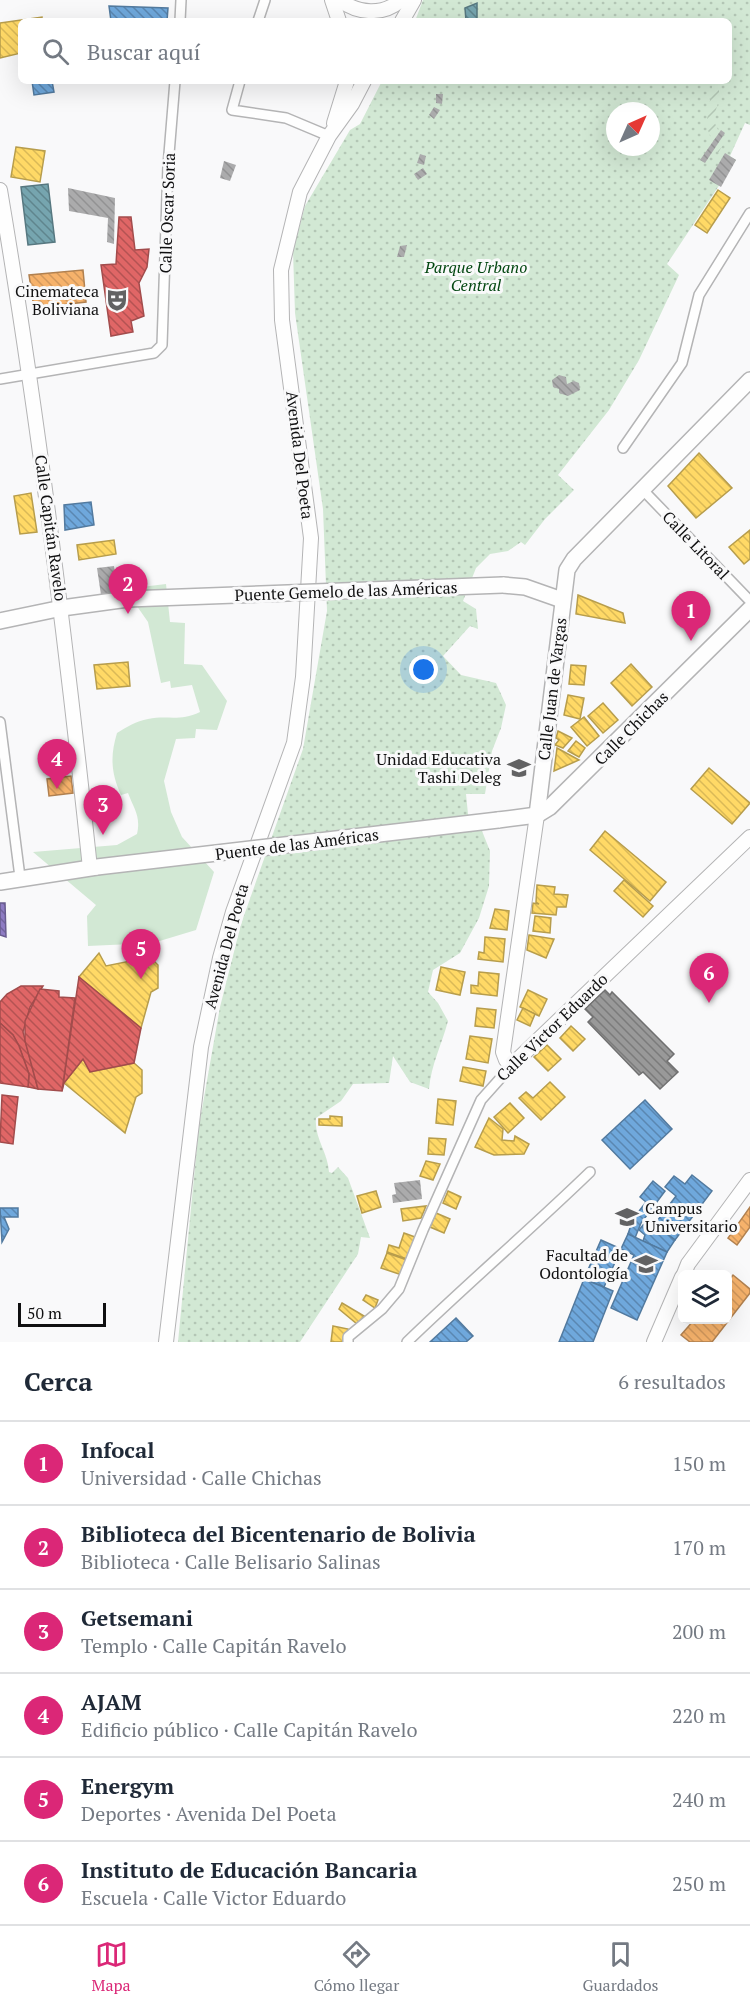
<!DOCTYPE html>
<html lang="es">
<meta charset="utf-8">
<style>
:root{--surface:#fff;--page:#f2f2f3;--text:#1f2937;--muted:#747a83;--line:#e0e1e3;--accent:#db2777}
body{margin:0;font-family:"PT Serif",serif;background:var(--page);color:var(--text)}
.controls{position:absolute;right:18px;bottom:18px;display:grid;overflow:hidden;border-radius:9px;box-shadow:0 6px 24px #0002}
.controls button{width:54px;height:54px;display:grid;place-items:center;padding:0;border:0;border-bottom:2px solid var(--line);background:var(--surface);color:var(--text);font:30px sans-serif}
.compass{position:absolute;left:606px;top:102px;width:54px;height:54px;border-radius:50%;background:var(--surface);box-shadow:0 6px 24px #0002;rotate:45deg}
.scale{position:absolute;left:18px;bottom:15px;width:88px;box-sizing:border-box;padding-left:6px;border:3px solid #101011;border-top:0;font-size:16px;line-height:21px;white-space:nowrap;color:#101011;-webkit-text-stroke:4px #f9f9fa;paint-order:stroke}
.you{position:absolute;left:424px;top:670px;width:21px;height:21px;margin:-15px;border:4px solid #fff;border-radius:50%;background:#1a73e8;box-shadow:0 0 0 9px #1a73e833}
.badge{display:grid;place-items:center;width:39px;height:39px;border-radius:50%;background:var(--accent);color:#fff;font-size:20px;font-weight:700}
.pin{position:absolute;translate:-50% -50px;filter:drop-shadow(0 2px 3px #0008)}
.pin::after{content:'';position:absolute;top:32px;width:21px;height:18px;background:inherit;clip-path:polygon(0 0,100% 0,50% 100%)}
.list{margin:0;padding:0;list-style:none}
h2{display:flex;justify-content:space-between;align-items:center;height:78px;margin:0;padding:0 24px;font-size:26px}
h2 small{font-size:20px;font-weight:400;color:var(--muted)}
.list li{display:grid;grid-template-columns:39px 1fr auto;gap:18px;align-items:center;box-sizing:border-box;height:84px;padding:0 24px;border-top:2px solid var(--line)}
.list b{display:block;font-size:22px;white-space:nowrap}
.list p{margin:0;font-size:20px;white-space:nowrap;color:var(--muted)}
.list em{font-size:20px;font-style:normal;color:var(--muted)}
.icon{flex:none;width:33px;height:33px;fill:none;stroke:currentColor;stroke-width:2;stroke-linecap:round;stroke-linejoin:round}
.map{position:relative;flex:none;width:750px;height:1342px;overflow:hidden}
.search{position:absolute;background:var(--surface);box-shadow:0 6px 24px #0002;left:18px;right:18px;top:18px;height:66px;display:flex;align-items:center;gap:15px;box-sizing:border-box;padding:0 21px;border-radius:9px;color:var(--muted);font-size:22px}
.sheet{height:582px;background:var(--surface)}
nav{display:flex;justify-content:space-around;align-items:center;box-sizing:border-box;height:84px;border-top:2px solid var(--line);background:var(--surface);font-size:16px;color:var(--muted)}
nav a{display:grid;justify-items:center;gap:3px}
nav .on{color:var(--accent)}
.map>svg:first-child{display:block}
.grass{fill:#d2e8d4}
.park{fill:url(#park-dots);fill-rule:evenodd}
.garden{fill:url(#garden-furrows)}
.homes{fill:url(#homes-back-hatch);stroke:#b79d4c;stroke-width:1.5}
.shops{fill:url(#shops-back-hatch);stroke:#a24c4c;stroke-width:1.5}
.offices{fill:url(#offices-back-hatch);stroke:#685c8e;stroke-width:1.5}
.schools{fill:url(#schools-back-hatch);stroke:#527a9f;stroke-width:1.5}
.health{fill:url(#health-back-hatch);stroke:#b18150;stroke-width:1.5}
.public{fill:url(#public-back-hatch);stroke:#577880;stroke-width:1.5}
.industry{fill:url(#industry-back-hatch);stroke:#707070;stroke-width:1.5}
.building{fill:url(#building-back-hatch)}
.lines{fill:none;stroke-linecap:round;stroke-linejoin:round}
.street-casing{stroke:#b4b4b5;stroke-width:12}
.secondary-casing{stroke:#b4b4b5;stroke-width:16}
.primary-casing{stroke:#b4b4b5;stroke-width:18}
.street{stroke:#fefefe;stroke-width:9}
.secondary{stroke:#fefefe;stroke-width:14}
.primary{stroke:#fefefe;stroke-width:15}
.primary-bridge-casing{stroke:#b4b4b5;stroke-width:18;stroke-linecap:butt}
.primary-bridge{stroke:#fefefe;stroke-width:15}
.labels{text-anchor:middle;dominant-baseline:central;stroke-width:6;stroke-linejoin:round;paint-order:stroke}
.street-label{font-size:16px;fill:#101011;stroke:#f9f9fa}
.park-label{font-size:16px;font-style:italic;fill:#034711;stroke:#f9f9fa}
.poi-label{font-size:16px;fill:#101011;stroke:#f9f9fa;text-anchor:end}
</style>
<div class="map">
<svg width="750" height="1342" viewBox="0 0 750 1342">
<defs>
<pattern id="park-dots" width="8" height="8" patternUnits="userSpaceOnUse" patternTransform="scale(1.5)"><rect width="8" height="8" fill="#d2e8d4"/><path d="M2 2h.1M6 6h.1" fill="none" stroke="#b3c6b5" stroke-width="1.8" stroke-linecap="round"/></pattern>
<pattern id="garden-furrows" width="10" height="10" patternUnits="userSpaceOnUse" patternTransform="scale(1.5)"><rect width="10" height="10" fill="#d2e8d4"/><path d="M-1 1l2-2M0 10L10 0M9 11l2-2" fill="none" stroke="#b3c6b5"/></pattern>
<pattern id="homes-back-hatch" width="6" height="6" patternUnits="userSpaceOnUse" patternTransform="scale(1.5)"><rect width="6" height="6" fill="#ffd966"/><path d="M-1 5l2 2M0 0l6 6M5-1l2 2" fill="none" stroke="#dab957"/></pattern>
<pattern id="shops-back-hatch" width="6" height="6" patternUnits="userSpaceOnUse" patternTransform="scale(1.5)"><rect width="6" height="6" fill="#e06666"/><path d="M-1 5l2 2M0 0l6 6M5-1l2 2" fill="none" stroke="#b45353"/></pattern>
<pattern id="offices-back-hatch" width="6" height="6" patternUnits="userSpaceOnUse" patternTransform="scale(1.5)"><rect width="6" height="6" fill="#8e7cc3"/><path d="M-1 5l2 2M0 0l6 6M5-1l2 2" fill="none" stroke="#73649d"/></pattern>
<pattern id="schools-back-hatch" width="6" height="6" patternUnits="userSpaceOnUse" patternTransform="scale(1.5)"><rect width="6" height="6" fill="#6fa8dc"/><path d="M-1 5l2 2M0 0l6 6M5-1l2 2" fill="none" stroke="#5a87b1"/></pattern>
<pattern id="health-back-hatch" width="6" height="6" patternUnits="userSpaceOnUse" patternTransform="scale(1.5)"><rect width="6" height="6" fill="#f6b26b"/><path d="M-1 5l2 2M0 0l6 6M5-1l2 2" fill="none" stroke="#d2985c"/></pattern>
<pattern id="public-back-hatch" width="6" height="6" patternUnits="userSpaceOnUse" patternTransform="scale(1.5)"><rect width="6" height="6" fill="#76a5af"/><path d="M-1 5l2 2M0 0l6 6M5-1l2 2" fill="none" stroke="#5f858d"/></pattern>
<pattern id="industry-back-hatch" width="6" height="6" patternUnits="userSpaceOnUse" patternTransform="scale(1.5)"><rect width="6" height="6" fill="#999"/><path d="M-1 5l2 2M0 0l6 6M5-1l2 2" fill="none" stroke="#7b7b7b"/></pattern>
<pattern id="building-back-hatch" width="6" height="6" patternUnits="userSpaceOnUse" patternTransform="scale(1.5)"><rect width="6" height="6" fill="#ababac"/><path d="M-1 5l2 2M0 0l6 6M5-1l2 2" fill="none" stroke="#929293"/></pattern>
</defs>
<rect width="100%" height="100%" fill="#f9f9fa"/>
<path class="grass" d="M166,584L170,622L185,623L184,664L202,665L227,701L217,730L196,729L195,738L176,739L164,781L171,812L182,837L214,872L196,930L153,943L88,946L87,916L96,905L33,852L117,845L137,834C141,816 134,809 128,793L121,795C111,773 110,756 117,733C127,727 136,721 148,719C168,715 179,722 200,712L192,685L171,688L170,681L161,683L148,622L125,589Z"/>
<path class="park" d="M423,0H750V125L745,123L730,156L736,160L667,264L679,275L639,360L609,410L558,475L574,490L545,519L525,545L521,542L508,551L490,554L476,568L463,601L476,609L478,629L470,626L443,656L461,675L496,683L506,705L501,728L492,751L485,794H466L468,814L482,831L490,851L489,886L479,918L460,953L433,970L428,992L438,1003L448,1021C442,1044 431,1065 429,1089L410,1082L393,1056L389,1083L353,1084L341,1101L316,1118C314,1138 328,1152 329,1172L332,1173L338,1167L348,1178L370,1238L361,1237L358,1254L300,1342H178L199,1126L220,1007L241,924L303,749L327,611L323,509L295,313L293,251L305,206L350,130L360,124L382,81H729V21H415ZM615,111H651V147H615Z"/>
<polygon class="garden" points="713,81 719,81 719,100 713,119 724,143 718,153 706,126"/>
<g class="homes">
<polygon points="42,17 42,21 21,21 21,53 0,58 0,23"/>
<polygon points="16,147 45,151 40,182 11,177"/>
<polygon points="718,190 730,198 707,233 695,225"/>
<polygon points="699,453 732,488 696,518 668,486"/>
<polygon points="31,493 37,532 20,534 14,496"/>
<polygon points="750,530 750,559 744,564 729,547"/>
<polygon points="114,540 116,554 79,560 77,545"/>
<polygon points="578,595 623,613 625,623 576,614"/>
<polygon points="128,662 130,686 97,689 94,665"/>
<polygon points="631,664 652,687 632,706 611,683"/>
<polygon points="571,665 586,666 584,685 569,684"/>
<polygon points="568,695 584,698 580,719 564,715"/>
<polygon points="603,703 618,720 603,733 588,716"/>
<polygon points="584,717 599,736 587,746 571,727"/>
<polygon points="558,731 572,738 563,748 555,745 559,740 556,738"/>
<polygon points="576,741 585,748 579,757 568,751"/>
<polygon points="557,748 579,760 554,771"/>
<polygon points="709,768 750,803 732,824 691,789"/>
<polygon points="605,831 666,882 650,901 590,850"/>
<polygon points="624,880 653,906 643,917 614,891"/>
<polygon points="537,885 555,887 554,894 568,895 566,907 557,907 556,915 532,913 533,903 539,904 536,902"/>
<polygon points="495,909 509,911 507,930 490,928"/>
<polygon points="535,916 551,918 550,933 533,931"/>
<polygon points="529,935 554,939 546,958 527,950"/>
<polygon points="485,937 505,939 503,962 478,959 479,952 484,953"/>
<polygon points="99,953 106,966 150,957 158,965 158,988 151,992 141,1028 79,977"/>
<polygon points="441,967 465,972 460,995 436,990"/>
<polygon points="479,972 499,974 497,996 471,993 471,985 478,986"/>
<polygon points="528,990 547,999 539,1016 520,1007"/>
<polygon points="477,1008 496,1010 494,1028 475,1026"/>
<polygon points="523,1008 535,1014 530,1026 517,1020"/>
<polygon points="571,1026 585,1039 573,1051 560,1038"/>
<polygon points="470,1036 492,1039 488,1063 466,1059"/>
<polygon points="547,1045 561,1059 548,1071 534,1057"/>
<polygon points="83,1059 90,1072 134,1063 142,1070 142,1093 136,1097 125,1133 64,1083"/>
<polygon points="463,1067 486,1071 483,1086 460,1081"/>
<polygon points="550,1082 565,1097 541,1120 519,1098 526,1092 533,1098"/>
<polygon points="438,1099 456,1101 453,1125 436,1123"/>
<polygon points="510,1103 524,1118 508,1133 494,1117"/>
<polygon points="330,1116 342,1117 342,1126 319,1125 319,1119 330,1119"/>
<polygon points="489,1118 503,1129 502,1140 514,1141 515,1136 529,1144 524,1154 494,1155 475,1147"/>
<polygon points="429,1138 446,1139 444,1155 428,1154"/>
<polygon points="426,1161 440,1164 433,1180 420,1176"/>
<polygon points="376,1191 381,1207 362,1213 357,1196"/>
<polygon points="448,1191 461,1197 456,1209 443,1203"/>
<polygon points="426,1206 421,1218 403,1221 401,1209"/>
<polygon points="436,1213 450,1219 444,1233 430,1227"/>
<polygon points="404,1233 415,1237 407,1259 387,1252 389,1245 399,1248"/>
<polygon points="387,1253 407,1260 402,1275 381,1268"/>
<polygon points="366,1295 378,1300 375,1308 363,1300"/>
<polygon points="342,1303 364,1316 357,1324 339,1309"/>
<polygon points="333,1326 348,1329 346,1342 331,1342"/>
</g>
<g class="shops">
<polygon points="119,217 131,217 135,250 149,249 147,267 139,283 144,316 131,321 133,332 111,336 101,265 116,264"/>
<polygon points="79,977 141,1028 134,1063 90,1072 83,1059 64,1083 62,1091"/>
<polygon points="21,986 43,986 30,1007 23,1032 38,1089 28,1087 29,1074 19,1046 13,1035 0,1023 0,1002 7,994"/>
<polygon points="40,989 59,991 59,997 75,998 62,1091 38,1089 25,1041 25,1021"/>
<polygon points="0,1023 13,1035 19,1046 29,1074 28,1087 0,1083"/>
<polygon points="2,1095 18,1097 13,1144 0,1142"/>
</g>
<polygon class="offices" points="0,903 5,903 6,937 0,935"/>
<g class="schools">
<polygon points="109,6 168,8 167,21 111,21"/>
<polygon points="32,81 52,81 54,92 34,95"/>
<polygon points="91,502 94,525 65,530 64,505"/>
<polygon points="645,1100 672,1129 630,1169 602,1140"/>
<polygon points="692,1175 712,1191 675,1240 654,1225 676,1196 665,1187 674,1176 685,1184"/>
<polygon points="653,1181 665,1191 641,1223 635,1238 628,1234 633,1219 646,1202 640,1197"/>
<polygon points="0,1208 18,1208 18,1217 4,1217 9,1229 2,1242"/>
<polygon points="648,1219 675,1240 667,1252 643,1241 645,1235 639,1230"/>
<polygon points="628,1234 667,1252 637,1320 611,1308 634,1255 621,1249"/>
<polygon points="601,1240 621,1249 604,1287 584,1279"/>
<polygon points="584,1279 613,1291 593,1342 559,1342"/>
<polygon points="456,1318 473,1336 466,1342 430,1342"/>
</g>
<g class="health">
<polygon points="83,270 86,302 34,308 29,275"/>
<polygon points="71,776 73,793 49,796 47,779"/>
<polygon points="750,1207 750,1227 737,1245 728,1238"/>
<polygon points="733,1275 750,1289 750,1293 712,1342 690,1342 681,1335 694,1320 728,1320 728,1282"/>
</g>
<g class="public">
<polygon points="477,3 477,21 466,21 465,8"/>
<polygon points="48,184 55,242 28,245 21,187"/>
</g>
<polygon class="industry" points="605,990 610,995 612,992 674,1054 667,1061 678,1072 660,1089 643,1072 639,1075 588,1022 593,1017 585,1009"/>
<g class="building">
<polygon points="436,94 443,94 442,104 436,103"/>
<polygon points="434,107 440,110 434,119 429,115"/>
<polygon points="721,130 725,133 705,163 700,160"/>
<polygon points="725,153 736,160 721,187 709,180"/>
<polygon points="420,154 426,156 424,165 417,163"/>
<polygon points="224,161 236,165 230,181 220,178"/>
<polygon points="423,168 427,174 418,180 414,174"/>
<polygon points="68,188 115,198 114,244 107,242 108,218 69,211"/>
<polygon points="407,245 404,257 397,257 400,246"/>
<polygon points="559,375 566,377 567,384 574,381 579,383 580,390 568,396 559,393 559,389 553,387 552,380"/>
<polygon points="114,566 118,593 101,595 97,568"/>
<polygon points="420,1180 422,1199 393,1203 392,1195 396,1194 394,1183"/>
</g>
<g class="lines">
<g class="street-casing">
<g id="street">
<polyline points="180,21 181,0"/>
<polyline points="258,21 265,0"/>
<polyline points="240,81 232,110 286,118 329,136"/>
<polyline points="0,379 154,353 162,345 168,166 175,81"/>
<polyline points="623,448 682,363 699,295 750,213"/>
<polyline points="641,488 750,601"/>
<polyline points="0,722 20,877"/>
<polyline points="348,1342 348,1337 382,1309 399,1289 423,1230 481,1100 515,1062"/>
<path d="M407,1342C467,1284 530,1230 590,1172"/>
</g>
</g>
<g class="secondary-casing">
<g id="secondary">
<polyline points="332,0 339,21"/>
<path d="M340,0C358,14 383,16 401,0"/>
<polyline points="402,21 414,0"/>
<polyline points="334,123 347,81"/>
<path d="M0,190C38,415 66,641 90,868"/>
<polyline points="537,815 503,1052 506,1060 515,1062 750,837"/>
<polyline points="684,1274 688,1264 750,1180"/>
<polyline points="166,1342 201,1047 220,958 233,912 294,743 303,677 311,538 282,320 281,270 300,192 329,136 352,104 364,81"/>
<polyline points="654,1342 682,1277"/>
</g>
</g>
<g class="primary-casing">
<g id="primary">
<polyline points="503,585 525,587 562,600"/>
<polyline points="0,621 62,608 128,599"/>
<polyline points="537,815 567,570 574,559 750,380"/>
<polyline points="498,820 537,815 550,807 750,609"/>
<polyline points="0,882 97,867"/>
</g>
</g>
<use href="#street" class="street"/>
<use href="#secondary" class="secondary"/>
<use href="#primary" class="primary"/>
<g class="primary-bridge-casing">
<g id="primary-bridge">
<polyline points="128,599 503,585"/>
<polyline points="97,867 498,820"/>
</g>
</g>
<use href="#primary-bridge" class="primary-bridge"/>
</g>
<defs>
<g id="theatre-bare" transform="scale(1.8)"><path d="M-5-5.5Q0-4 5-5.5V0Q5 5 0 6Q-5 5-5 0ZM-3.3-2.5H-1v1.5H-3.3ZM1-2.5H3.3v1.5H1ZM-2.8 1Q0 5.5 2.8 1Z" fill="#626263" stroke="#f9f9fa" stroke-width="2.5" paint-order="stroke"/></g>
<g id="school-bare" transform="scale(1.8)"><path d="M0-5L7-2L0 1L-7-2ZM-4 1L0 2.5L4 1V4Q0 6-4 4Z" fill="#626263" stroke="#f9f9fa" stroke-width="2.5" paint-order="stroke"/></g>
<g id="university-bare" transform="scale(1.8)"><path d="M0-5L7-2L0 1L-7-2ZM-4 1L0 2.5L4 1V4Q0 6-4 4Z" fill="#626263" stroke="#f9f9fa" stroke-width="2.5" paint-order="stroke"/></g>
</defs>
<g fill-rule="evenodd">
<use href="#theatre-bare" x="117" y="300"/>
<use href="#school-bare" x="519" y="768"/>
<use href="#university-bare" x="627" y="1217"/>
<use href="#university-bare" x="646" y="1264"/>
</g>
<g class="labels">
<g class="street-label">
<text transform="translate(167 213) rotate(-88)">Calle Oscar Soria</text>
<text transform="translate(300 455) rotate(83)">Avenida Del Poeta</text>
<text transform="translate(51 528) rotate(82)">Calle Capitán Ravelo</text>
<text transform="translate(696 545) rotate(46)">Calle Litoral</text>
<text transform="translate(346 591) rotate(-2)">Puente Gemelo de las Américas</text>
<text transform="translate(552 689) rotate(-83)">Calle Juan de Vargas</text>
<text transform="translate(631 728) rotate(-45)">Calle Chichas</text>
<text transform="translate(297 844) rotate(-7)">Puente de las Américas</text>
<text transform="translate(226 946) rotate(-75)">Avenida Del Poeta</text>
<text transform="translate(552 1027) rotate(-44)">Calle Victor Eduardo</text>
</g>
<g class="park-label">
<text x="476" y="267">Parque Urbano<tspan x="476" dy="18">Central</tspan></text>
</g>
<g class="poi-label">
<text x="99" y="291">Cinemateca<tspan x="99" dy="18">Boliviana</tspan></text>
<text x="501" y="759">Unidad Educativa<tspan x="501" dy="18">Tashi Deleg</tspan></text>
<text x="645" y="1208" text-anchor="start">Campus<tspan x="645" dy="18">Universitario</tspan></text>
<text x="628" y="1255">Facultad de<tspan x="628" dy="18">Odontología</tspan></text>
</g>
</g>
</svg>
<div class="controls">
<button><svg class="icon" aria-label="layers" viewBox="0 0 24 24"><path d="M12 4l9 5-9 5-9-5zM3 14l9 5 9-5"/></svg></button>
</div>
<svg class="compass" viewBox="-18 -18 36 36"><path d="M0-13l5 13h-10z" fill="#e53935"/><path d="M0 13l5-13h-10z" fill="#747a83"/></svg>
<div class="scale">50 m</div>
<div class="you"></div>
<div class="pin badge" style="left:691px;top:641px">1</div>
<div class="pin badge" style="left:128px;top:614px">2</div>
<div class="pin badge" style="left:103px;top:835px">3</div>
<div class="pin badge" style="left:57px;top:789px">4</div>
<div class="pin badge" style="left:141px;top:979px">5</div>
<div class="pin badge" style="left:709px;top:1003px">6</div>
<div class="search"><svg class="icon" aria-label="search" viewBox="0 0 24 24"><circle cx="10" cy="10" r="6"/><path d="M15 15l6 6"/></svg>Buscar aquí</div>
</div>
<section class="sheet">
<h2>Cerca<small>6 resultados</small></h2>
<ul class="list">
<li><span class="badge">1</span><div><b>Infocal</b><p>Universidad · Calle Chichas</p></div><em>150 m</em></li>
<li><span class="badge">2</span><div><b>Biblioteca del Bicentenario de Bolivia</b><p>Biblioteca · Calle Belisario Salinas</p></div><em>170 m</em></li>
<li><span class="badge">3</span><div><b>Getsemani</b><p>Templo · Calle Capitán Ravelo</p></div><em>200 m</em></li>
<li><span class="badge">4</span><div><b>AJAM</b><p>Edificio público · Calle Capitán Ravelo</p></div><em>220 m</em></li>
<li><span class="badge">5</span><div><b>Energym</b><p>Deportes · Avenida Del Poeta</p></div><em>240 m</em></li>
<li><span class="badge">6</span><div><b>Instituto de Educación Bancaria</b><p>Escuela · Calle Victor Eduardo</p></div><em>250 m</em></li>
</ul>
</section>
<nav>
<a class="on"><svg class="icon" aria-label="map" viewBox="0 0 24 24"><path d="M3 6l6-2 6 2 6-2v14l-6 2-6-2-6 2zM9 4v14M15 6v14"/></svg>Mapa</a>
<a><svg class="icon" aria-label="directions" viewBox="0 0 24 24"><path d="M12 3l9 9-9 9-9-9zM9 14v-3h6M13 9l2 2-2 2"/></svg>Cómo llegar</a>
<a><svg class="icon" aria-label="saved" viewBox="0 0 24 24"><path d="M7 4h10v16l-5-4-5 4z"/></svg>Guardados</a>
</nav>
